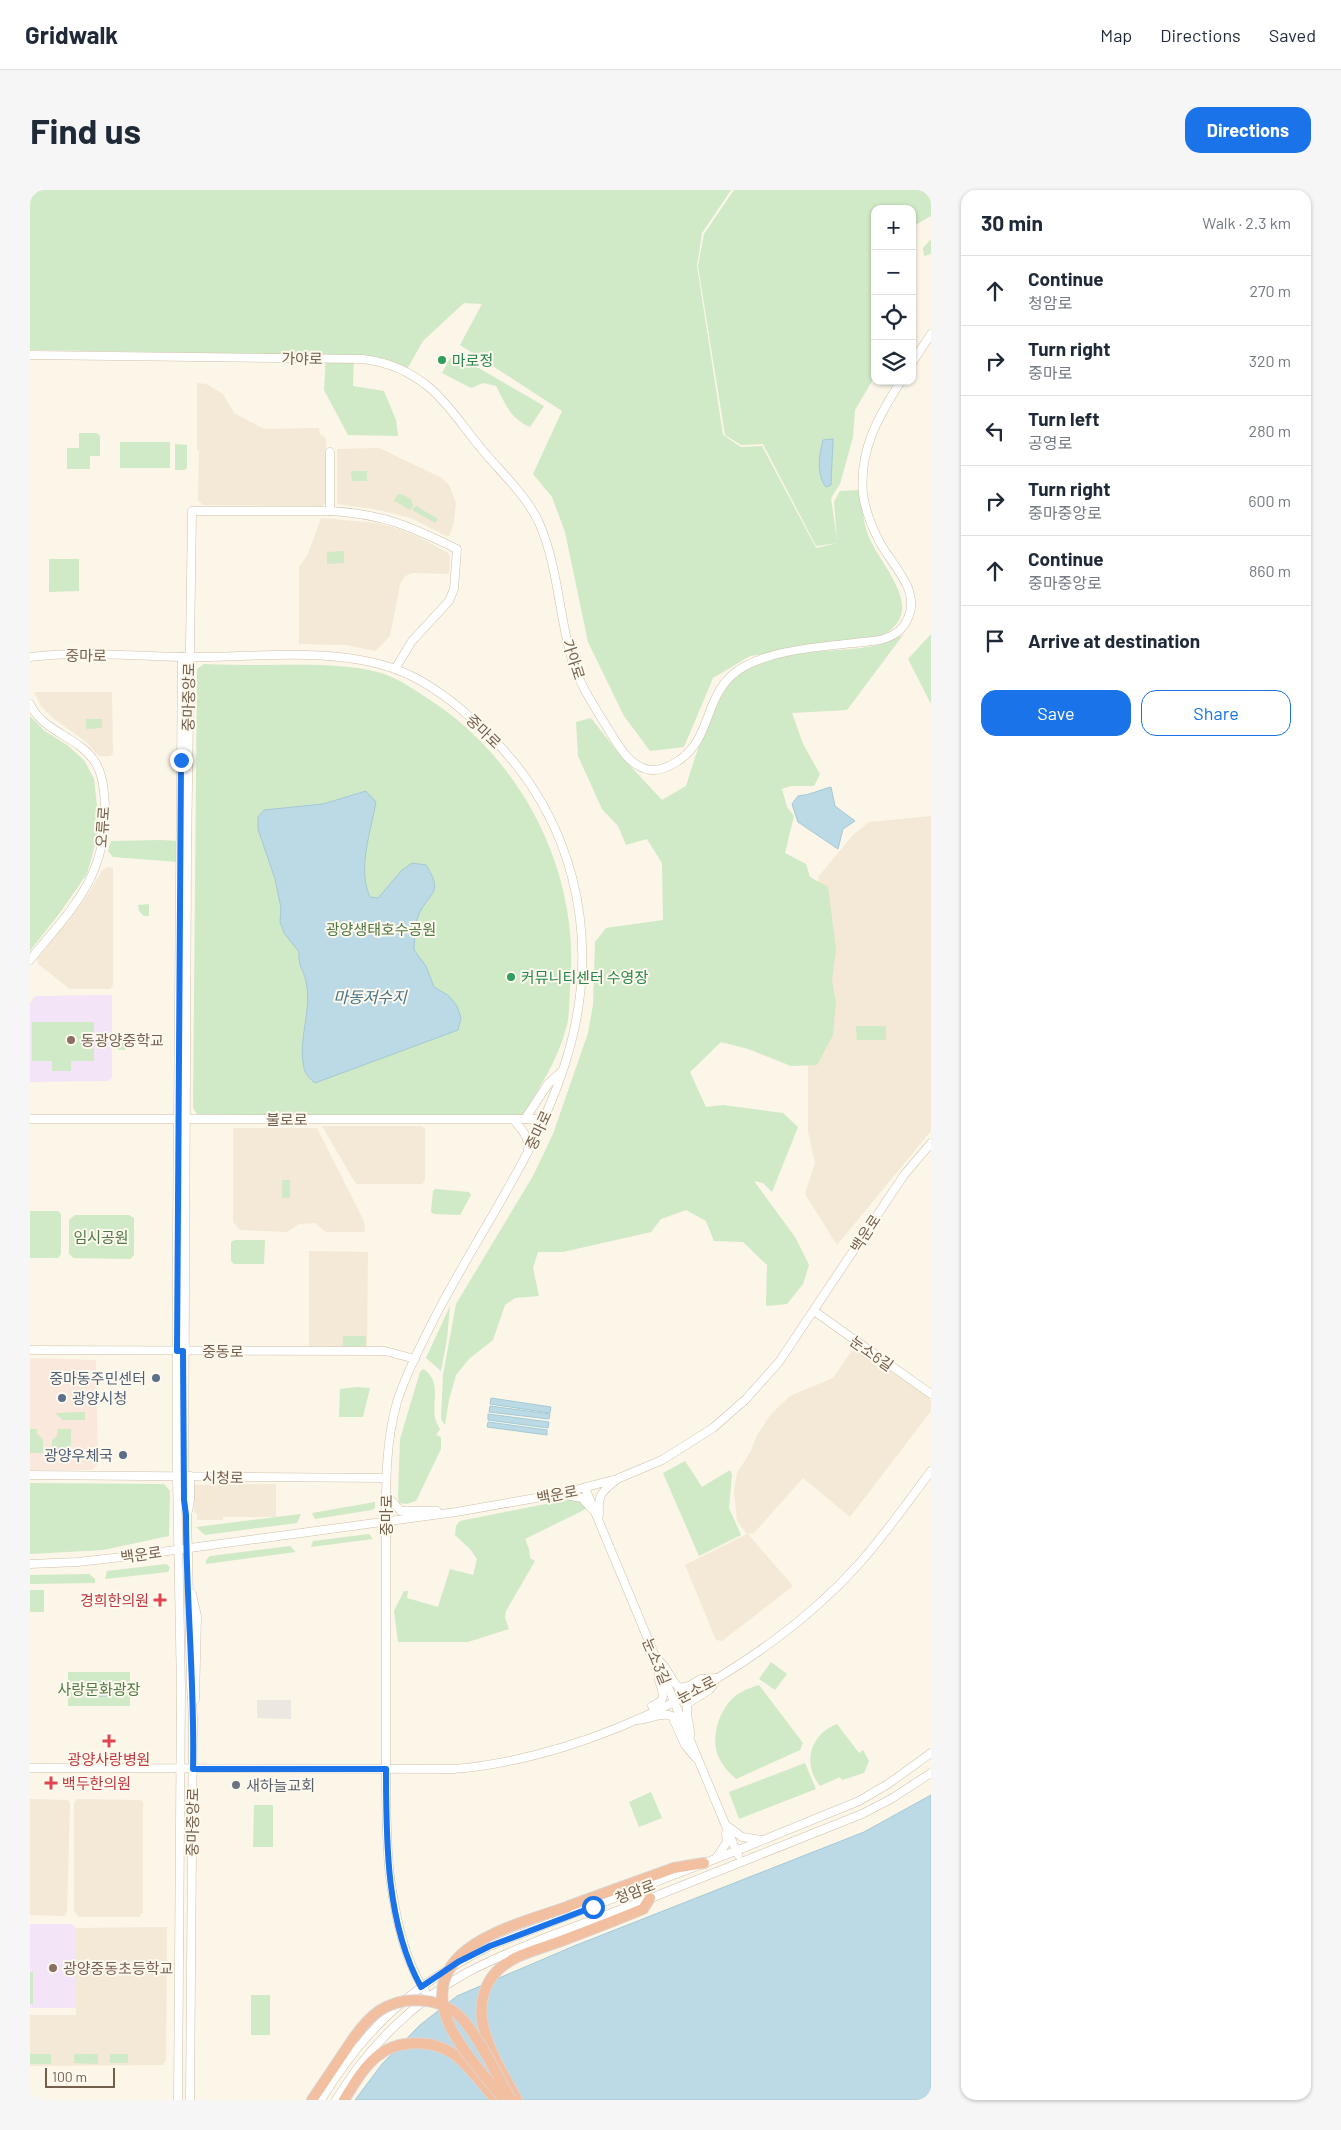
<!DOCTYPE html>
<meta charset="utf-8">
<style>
:root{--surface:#fff;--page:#f6f6f7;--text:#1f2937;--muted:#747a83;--line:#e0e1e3;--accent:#1a73e8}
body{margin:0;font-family:Barlow,"Noto Sans KR",sans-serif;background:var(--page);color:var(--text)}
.controls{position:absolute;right:15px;top:15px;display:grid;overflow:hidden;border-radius:10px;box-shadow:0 1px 4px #0004}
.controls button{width:45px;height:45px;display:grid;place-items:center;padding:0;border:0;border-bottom:1px solid var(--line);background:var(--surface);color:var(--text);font:25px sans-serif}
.scale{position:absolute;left:15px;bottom:12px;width:70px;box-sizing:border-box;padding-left:5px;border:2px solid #745f4c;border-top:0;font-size:14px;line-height:18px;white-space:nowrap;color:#745f4c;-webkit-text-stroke:4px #fef9ee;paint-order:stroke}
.stop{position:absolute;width:15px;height:15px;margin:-11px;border:4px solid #1a73e8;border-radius:50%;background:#fff}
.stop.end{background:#1a73e8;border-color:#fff;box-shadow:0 1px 5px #0008}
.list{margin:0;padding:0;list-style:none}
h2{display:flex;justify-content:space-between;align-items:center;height:65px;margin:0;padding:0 20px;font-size:21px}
h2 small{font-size:16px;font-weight:400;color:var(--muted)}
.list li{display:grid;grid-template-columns:32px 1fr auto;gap:15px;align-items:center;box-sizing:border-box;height:70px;padding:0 20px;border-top:1px solid var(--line)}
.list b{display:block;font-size:19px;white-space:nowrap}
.list p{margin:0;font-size:16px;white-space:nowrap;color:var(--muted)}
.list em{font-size:16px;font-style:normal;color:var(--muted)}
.actions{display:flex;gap:10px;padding:15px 20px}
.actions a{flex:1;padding:11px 0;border:1px solid var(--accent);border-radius:15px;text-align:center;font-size:18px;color:var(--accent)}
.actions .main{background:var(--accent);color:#fff}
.icon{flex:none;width:28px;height:28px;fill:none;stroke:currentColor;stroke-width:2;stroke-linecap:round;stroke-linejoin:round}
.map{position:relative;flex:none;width:901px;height:1910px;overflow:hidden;border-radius:15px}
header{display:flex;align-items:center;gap:30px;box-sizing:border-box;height:70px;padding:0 25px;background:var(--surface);border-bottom:1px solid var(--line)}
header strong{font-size:24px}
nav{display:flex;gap:28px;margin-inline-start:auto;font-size:18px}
.intro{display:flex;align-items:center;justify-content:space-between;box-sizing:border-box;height:120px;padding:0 30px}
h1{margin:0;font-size:35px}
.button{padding:12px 22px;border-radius:15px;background:var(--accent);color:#fff;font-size:18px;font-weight:700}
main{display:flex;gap:30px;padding:0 30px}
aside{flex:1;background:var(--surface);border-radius:15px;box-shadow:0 1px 4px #0004}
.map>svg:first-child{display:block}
.residential{fill:#f3e9d6}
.commercial{fill:#fbe8dc}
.industrial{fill:#ece7e1}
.education{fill:#f3e4f8}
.green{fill:#d0e9c6}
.water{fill:#bcdae5;stroke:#a3c9d6}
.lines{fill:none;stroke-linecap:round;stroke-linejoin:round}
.secondary-casing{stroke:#d0c0ab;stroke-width:9}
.highway-casing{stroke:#dbd5d0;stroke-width:12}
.secondary{stroke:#fff;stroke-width:8}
.highway{stroke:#f3bfa1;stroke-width:10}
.highway-bridge-casing{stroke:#dbd5d0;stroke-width:12;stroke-linecap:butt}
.highway-bridge{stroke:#f3bfa1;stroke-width:10}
.route{stroke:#1a73e8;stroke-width:6}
.leisure-dot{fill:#2e9e5b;stroke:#fef9ee;stroke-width:2}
.education-dot{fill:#8d6e63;stroke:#fef9ee;stroke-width:2}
.service-dot{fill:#5c6f8a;stroke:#fef9ee;stroke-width:2}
.health-dot{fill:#e0444e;stroke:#fef9ee;stroke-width:2}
.worship-dot{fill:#6b7280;stroke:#fef9ee;stroke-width:2}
.labels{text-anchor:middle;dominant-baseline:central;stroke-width:4;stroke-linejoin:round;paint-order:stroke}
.street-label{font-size:15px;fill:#745f4c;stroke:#fef9ee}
.leisure-label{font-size:15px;fill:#27864d;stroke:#fef9ee;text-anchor:start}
.park-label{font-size:15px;fill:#4f7945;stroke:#fef9ee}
.education-label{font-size:15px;fill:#785e54;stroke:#fef9ee;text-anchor:start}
.service-label{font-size:15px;fill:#4e5e75;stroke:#fef9ee;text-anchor:end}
.health-label{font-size:15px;fill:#be3a42;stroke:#fef9ee;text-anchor:end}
.worship-label{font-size:15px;fill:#5b616d;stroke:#fef9ee;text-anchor:start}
.water-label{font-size:16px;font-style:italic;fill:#477586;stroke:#fef9ee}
</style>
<header>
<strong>Gridwalk</strong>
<nav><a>Map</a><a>Directions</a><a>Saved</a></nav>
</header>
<div class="intro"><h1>Find us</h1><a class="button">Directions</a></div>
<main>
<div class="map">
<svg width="901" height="1910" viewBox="0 0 901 1910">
<rect width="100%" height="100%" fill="#fbf6e7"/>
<g class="residential">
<polygon points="167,193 176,194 193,204 204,223 234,239 289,238 290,244 296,248 297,313 292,316 173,315 168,310 169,262 167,259"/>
<polygon points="349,258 410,287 419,295 426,313 424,332 419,346 416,346 383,329 365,324 344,319 307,314 307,259"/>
<polygon points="291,328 347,333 369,339 389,347 418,363 420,366 419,384 383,383 375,386 370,394 360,446 345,461 316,455 269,454 269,377 278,364"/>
<polygon points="4,502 82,502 83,563 80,566 69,566 55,551 23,528 11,516"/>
<polygon points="901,626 901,941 807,1055 775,1004 785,973 778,942 778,780 789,686 823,645 839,632"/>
<polygon points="77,677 83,678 83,795 80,799 40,799 8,774 7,769 53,712 72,681"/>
<polygon points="292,936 392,936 395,939 395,991 392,994 326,994"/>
<polygon points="203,938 287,938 334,1031 335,1042 296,1042 285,1033 269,1034 257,1042 210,1040 203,1032"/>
<polygon points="279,1061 338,1062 337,1157 279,1157"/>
<polygon points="825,1156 901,1210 901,1221 820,1327 773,1288 724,1343 718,1344 763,1396 692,1451 686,1450 655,1375 717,1344 707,1331 704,1301 707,1283 721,1261 727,1245 741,1224 760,1206 803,1188"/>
<polygon points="246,1294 246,1327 193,1327 193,1330 167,1330 167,1324 164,1322 164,1295"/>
<polygon points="0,1609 38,1610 40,1613 37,1722 35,1726 0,1725"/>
<polygon points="47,1609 110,1610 113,1612 113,1723 109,1727 49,1727 44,1721 44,1613"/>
<polygon points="137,1737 136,1870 133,1875 0,1876 0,1825 46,1825 46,1738"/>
</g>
<polygon class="commercial" points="0,1168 66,1170 68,1274 62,1280 0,1280"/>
<polygon class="industrial" points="227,1510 261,1510 261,1529 227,1528"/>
<g class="education">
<polygon points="82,805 82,887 79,891 0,892 0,813 5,806"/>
<polygon points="0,1734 42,1734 46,1738 46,1818 0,1818"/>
</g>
<g class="green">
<path d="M0,0H701L672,43L667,76L693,245L711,257L732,256L786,358L808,353L786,356L733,254L711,255L695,245L668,76L674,44L704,0H901V26L882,37V19H845V186L825,220L823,247L810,294L801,308L807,351L804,312L810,301L829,300C832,314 833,331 838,345C851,378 901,422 849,447L720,466L683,488L654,557L620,561L594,526L558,452L535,342L522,307L503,284L532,221L430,155L452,114L434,113L393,151L377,179L357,170L324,165L323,196L354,201L366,230L368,246L318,245L294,200L296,165L0,160Z"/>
<polygon points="901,49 901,64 894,66 893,58"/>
<path d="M423,163L514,216L500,237C480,228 476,215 466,196L453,193L441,198L412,183Z"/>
<polygon points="49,243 67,243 70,246 70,266 60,266 60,279 37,279 37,258 49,258"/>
<rect x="90" y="252" width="50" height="26"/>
<polygon points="145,254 157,255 157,278 154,280 145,280"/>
<polygon points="321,281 337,281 337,291 322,291"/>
<polygon points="371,304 381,309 383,316 380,320 364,311 367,305"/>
<polygon points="386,316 408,329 405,333 382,320"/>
<polygon points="314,361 314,373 297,374 297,362"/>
<polygon points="19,369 49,369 49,401 19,402"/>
<polygon points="901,444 901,514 878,469"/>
<path d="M873,445L817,520L762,523L773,554L790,584L784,596H761L752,599L757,617L764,626L755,663L776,674L780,687L798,697L806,759L802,791L806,812L803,845L787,875L761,876L718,859L691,852L660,882L676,917L693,915L753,923L768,937L742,1002L733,993L724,991L765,1047L779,1075L773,1094L757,1114L736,1116L737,1075L713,1052L684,1051L676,1031L656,1020L631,1029L621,1042L533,1062H508L503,1078L509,1106L485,1108L475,1115L463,1150L439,1169L426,1185L419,1210L415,1235L411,1229L413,1185L426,1114L503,986L523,944L558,843L563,815L565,752L576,738L633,730L632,673L617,649L596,655L588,636L572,619L548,566L546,532L561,528L590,565L632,610L656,596C665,566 686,502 710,482C741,457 809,464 848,455C856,453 865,448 873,445Z"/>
<path d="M174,474C195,475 217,475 238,475C276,475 313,473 351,483C368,488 385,500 400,510C494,571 551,685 540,797C539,809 540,823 537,835C528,870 509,899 490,929L167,924L163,918L167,479Z"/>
<polygon points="0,526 15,541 37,555 54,570 64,589 67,616 67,648 57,684 29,724 0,761"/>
<polygon points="56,529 72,529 72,538 56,539"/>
<polygon points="132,650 148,651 148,672 83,667 78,661 81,651"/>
<polygon points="119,714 119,726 114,726 109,721 108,715"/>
<polygon points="2,832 64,832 64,871 41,871 41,881 22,881 22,871 2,871"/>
<polygon points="826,836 856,836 856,850 827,850"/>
<polygon points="88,847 96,847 95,860 88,860"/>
<rect x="252" y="990" width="8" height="18"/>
<polygon points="405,999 439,1002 441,1005 430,1025 404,1024 401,1022 403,1001"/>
<polygon points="0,1021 28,1021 31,1024 31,1064 28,1068 0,1068"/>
<polygon points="45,1025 99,1025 104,1028 104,1065 100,1069 44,1068 39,1064 39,1030"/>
<polygon points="205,1050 235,1050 234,1074 204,1074 201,1071 201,1052"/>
<polygon points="420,1116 417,1149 411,1181 396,1168"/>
<rect x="313" y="1146" width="23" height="10"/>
<path d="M393,1179C412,1191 402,1210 405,1228C406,1232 408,1236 410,1239L406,1245L411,1247V1259L386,1311L376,1314L369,1313L368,1306L370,1249L390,1182Z"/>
<polygon points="327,1197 340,1198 333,1227 309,1227 310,1199"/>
<polygon points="55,1222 55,1230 33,1230 25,1223"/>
<polygon points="0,1239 7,1239 7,1244 13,1249 13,1263 0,1263"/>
<polygon points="28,1239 41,1239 41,1260 39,1263 22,1263 22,1250 27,1246"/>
<polygon points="655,1271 672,1297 700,1280 702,1284 699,1318 711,1345 669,1366 633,1283"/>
<polygon points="0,1293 134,1294 140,1301 139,1346 73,1360 0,1364"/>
<polygon points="546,1308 554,1315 556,1319 495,1349 499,1359 500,1368 505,1371 476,1421 475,1428 479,1439 438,1452 368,1452 364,1421 374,1401 378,1401 377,1408 408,1417 420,1379 443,1385 447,1369 440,1359 425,1345 426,1336 430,1331"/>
<polygon points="345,1312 345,1318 342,1320 285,1329 282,1323"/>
<polygon points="271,1324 267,1333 175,1345 166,1337"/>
<polygon points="339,1344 343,1349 281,1357 283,1351"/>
<polygon points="260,1356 266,1362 176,1374 176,1370 180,1366"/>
<polygon points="136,1374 140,1377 138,1382 75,1389 77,1381"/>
<polygon points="59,1384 65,1389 65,1393 0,1394 0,1385"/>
<rect x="0" y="1400" width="14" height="22"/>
<polygon points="741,1472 757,1484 745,1500 729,1489"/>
<rect x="38" y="1482" width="62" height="34"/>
<path d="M729,1495L773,1553L770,1560L706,1589C699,1583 693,1576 689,1568C679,1548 690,1516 708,1504C714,1500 722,1497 729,1495Z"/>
<path d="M807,1534L829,1563L833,1560L839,1571L834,1583L812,1590L810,1587L790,1596C772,1574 780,1544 807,1534Z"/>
<polygon points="775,1573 786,1599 709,1629 699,1602"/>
<polygon points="621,1602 632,1628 609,1637 599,1612"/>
<polygon points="224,1615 243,1615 243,1657 223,1657"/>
<rect x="0" y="1782" width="3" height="32"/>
<rect x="221" y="1805" width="19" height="40"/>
<rect x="0" y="1864" width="21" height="10"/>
<polygon points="44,1864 68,1864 68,1874 44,1873"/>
<rect x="80" y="1864" width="18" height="9"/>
</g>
<g class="water">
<path d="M803,249L801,295L796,297C786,284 789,265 793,250Z"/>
<path d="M801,597L805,616L825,631L813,639L808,659L768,632L762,614L768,606C780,605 789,600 801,597Z"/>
<path d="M336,601L346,612C341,641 327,679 340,707L348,708L372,680L382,673L396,675C414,704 400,701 389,724C384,735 385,748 384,760L396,776L404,797L419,806L427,816L431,828L428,840L285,893C280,889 275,884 274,878C267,849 283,820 276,791C273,779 268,776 269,762L254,743L250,732L251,718L245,689L228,639V627L234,620L293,614Z"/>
<polygon points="461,1208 521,1217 520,1223 460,1214"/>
<polygon points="460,1216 520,1224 519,1229 459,1222"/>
<polygon points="458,1224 519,1232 518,1238 458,1230"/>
<polygon points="458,1232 517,1240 517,1245 457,1237"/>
<rect x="63" y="1492" width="15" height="14"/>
<polygon points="901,1605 901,1910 325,1910 352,1874 390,1835 427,1806 544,1756 834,1642"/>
</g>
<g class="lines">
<g class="secondary-casing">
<g id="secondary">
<path d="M0,165L333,169C358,172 381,182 400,198C419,214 434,238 450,257C470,282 497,305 510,335C528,377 529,426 542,470C550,496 566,519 580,542C589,557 601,578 621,580C630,581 640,576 648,571C681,549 674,512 701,486C731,457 808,456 850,450C863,446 872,442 878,428C891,400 861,374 849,351C842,337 835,320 833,304C829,260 848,227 871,191"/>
<polyline points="882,173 901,144"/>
<path d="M300,321C353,324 380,336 427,359L424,399L419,411L382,451L365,479"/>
<path d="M0,467C54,460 110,467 165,467C228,467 305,457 365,479C393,489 419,508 441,528C545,618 576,748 534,877C504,970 443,1050 400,1137C388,1161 375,1186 367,1212C355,1254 356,1297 356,1340C356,1376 356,1413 356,1449C356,1492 356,1535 356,1578C356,1614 356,1651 360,1687C366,1728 374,1774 400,1808"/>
<path d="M0,514C12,541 46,546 63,569C73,582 74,600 75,616C77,687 42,718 0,770"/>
<polyline points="0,929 515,929"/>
<path d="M483,929C490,938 500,947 498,959"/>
<polyline points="492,929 495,929 518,894 532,881"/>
<polyline points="784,1121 901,1204"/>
<polyline points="0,1160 355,1161 385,1169"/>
<polyline points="0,1285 356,1288"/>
<polyline points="555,1298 708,1665"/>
<polyline points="356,1305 371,1321 407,1321"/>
<polyline points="536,1305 552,1308 562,1319"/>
<polyline points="158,1321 160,1310 160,1286"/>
<path d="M569,1325C568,1306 570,1303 585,1291"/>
<polyline points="0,1374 48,1372 101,1366 426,1322 529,1304 587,1289 632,1270 683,1238 716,1209 749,1172 874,985 901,953"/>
<polyline points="162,1404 167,1426 165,1510"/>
<path d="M628,1470C639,1478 640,1492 650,1498L659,1496L671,1489L687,1488"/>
<path d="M622,1516C639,1509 632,1503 629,1490C628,1486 629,1481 630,1478"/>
<path d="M607,1530C619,1530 632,1521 642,1526L655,1555L665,1567"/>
<path d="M660,1546C661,1534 654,1524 658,1513L679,1500L684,1494"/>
<path d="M0,1578L424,1579C566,1567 731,1482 827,1376C854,1346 877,1313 901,1281"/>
<polyline points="697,1636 712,1647 732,1650"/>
<polyline points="687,1667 697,1652 696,1644"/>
<polyline points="148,1910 151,1500 147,1286 147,1047 152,467"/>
<polyline points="160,1910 163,1529 161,1494 157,1325 154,1311 157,662 162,321 300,321 300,262"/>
<path d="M291,1910C335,1837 384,1794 460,1756L716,1657L829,1611L858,1594L901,1563"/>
<path d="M306,1910C337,1858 384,1811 438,1782C496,1752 560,1732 621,1708C691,1680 762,1652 832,1624L861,1609L901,1583"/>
</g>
</g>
<g class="highway-casing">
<g id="highway">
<polyline points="539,1716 644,1678 674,1673"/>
<polyline points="282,1910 323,1849"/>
<path d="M314,1910C323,1895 333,1878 346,1867C367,1849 403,1849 425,1865C441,1878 453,1895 466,1910"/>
<path d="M487,1910C474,1885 456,1857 452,1829C450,1811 455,1793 468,1780C484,1764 511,1759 531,1751C558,1741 586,1730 613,1719L620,1708"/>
</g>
</g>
<use href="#secondary" class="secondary"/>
<use href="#highway" class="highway"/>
<g class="highway-bridge-casing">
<g id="highway-bridge">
<path d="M323,1849C330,1839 339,1828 349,1821C374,1804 414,1807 434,1831C453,1854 466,1884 481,1910"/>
<path d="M474,1910C456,1887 429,1858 418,1832C387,1755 488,1735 539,1716"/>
</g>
</g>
<use href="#highway-bridge" class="highway-bridge"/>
</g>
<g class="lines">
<path class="route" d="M151,570L147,1161H153L154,1310L156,1325C156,1410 165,1495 163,1579H356C356,1650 356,1734 391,1797L428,1772L460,1756L563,1717"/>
</g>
<g class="leisure-dot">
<circle cx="412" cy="170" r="5"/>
<circle cx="481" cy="787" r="5"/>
</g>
<g class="education-dot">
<circle cx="41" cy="850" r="5"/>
<circle cx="23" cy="1778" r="5"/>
</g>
<g class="service-dot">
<circle cx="126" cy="1188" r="5"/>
<circle cx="32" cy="1208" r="5"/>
<circle cx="93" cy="1265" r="5"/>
</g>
<g class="health-dot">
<path d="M127.5 1402.5h5v5h5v5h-5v5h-5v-5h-5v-5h5z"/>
<path d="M76.5 1543.5h5v5h5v5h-5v5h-5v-5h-5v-5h5z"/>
<path d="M18.5 1585.5h5v5h5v5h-5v5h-5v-5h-5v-5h5z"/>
</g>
<circle class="worship-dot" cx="206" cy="1595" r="5"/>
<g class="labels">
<g class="street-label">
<text transform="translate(272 168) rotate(1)">가야로</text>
<text transform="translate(56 465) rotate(1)">중마로</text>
<text transform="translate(544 469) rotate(72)">가야로</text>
<text transform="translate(158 507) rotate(-89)">중마중앙로</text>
<text transform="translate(454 541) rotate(44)">중마로</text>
<text transform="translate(72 637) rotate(-86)">오류로</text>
<text x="257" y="929">불로로</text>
<text transform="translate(508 940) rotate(-65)">중마로</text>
<text transform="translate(835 1043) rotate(-57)">백운로</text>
<text x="193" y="1161">중동로</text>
<text transform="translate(842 1163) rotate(35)">눈소6길</text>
<text transform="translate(193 1287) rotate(1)">시청로</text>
<text transform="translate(527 1304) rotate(-11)">백운로</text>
<text transform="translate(356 1325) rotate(-90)">중마로</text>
<text transform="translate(111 1364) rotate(-8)">백운로</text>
<text transform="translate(627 1471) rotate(67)">눈소3길</text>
<text transform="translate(666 1499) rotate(-27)">눈소로</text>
<text transform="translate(162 1632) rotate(-89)">중마중앙로</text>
<text transform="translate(605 1701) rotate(-21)">청암로</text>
</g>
<g class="leisure-label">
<text x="422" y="170">마로정</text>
<text x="491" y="787">커뮤니티센터 수영장</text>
</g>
<g class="park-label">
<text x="351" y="739">광양생태호수공원</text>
<text x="71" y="1047">임시공원</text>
<text x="69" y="1499">사랑문화광장</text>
</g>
<g class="education-label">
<text x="51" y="850">동광양중학교</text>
<text x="33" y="1778">광양중동초등학교</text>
</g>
<g class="service-label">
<text x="116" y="1188">중마동주민센터</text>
<text x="42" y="1208" text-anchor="start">광양시청</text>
<text x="83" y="1265">광양우체국</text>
</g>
<g class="health-label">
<text x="119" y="1410">경희한의원</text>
<text x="79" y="1569" text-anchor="middle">광양사랑병원</text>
<text x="32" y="1593" text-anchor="start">백두한의원</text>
</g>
<g class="worship-label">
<text x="216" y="1595">새하늘교회</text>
</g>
<g class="water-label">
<text x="340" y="806">마동저수지</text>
</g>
</g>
</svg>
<div class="controls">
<button>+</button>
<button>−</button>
<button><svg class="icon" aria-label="locate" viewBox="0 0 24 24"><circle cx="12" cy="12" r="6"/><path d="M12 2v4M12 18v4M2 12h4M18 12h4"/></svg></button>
<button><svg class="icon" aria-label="layers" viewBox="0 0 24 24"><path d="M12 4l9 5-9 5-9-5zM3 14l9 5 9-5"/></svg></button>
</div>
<div class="scale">100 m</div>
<div class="stop" style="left:563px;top:1717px"></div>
<div class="stop end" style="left:151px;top:570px"></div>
</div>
<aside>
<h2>30 min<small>Walk · 2.3 km</small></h2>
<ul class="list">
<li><svg class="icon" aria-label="ahead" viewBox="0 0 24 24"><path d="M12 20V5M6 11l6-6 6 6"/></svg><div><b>Continue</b><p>청암로</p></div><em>270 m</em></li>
<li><svg class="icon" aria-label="right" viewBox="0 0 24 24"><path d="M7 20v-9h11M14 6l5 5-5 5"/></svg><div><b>Turn right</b><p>중마로</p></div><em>320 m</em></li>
<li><svg class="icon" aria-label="left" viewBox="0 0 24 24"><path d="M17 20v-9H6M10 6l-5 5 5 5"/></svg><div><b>Turn left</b><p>공영로</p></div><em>280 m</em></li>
<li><svg class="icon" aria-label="right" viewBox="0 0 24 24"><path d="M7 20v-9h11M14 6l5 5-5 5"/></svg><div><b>Turn right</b><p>중마중앙로</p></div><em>600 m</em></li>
<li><svg class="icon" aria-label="ahead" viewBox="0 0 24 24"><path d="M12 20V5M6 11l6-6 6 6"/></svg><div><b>Continue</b><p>중마중앙로</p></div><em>860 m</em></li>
<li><svg class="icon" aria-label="arrive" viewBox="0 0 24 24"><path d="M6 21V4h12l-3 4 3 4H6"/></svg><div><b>Arrive at destination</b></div></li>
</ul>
<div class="actions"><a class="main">Save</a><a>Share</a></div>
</aside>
</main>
